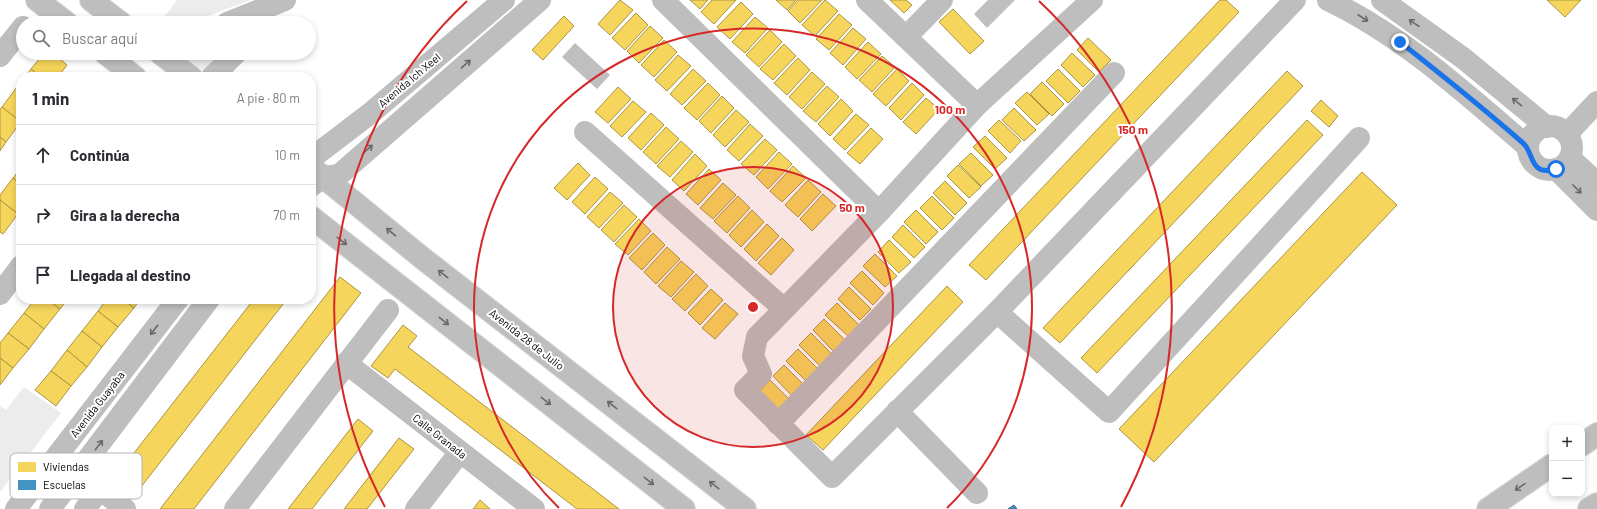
<!DOCTYPE html>
<html lang="es">
<meta charset="utf-8">
<style>
:root{--surface:#fff;--page:#f7f7f7;--text:#2b2b33;--muted:#7c7c81;--line:#e1e1e2}
body{margin:0;font-family:Barlow,sans-serif;background:var(--page);color:var(--text)}
.controls{position:absolute;right:12px;bottom:12px;display:grid;overflow:hidden;border-radius:8px;box-shadow:0 2px 6px #0003}
.controls button{width:36px;height:36px;display:grid;place-items:center;padding:0;border:0;border-bottom:1px solid var(--line);background:var(--surface);color:var(--text);font:20px sans-serif}
.stop{position:absolute;width:12px;height:12px;margin:-9px;border:3px solid #1a73e8;border-radius:50%;background:#fff}
.stop.end{background:#1a73e8;border-color:#fff;box-shadow:0 1px 4px #0008}
.list{margin:0;padding:0;list-style:none}
h2{display:flex;justify-content:space-between;align-items:center;height:52px;margin:0;padding:0 16px;font-size:17px}
h2 small{font-size:13px;font-weight:400;color:var(--muted)}
.list li{display:grid;grid-template-columns:26px 1fr auto;gap:12px;align-items:center;box-sizing:border-box;height:60px;padding:0 16px;border-top:1px solid var(--line)}
.list b{display:block;font-size:15px;white-space:nowrap}
.list em{font-size:13px;font-style:normal;color:var(--muted)}
.icon{flex:none;width:22px;height:22px;fill:none;stroke:currentColor;stroke-width:2;stroke-linecap:round;stroke-linejoin:round}
.map{position:relative;flex:none;width:1597px;height:509px;overflow:hidden}
.search{position:absolute;background:var(--surface);box-shadow:0 2px 6px #0003;left:16px;top:16px;width:300px;height:44px;display:flex;align-items:center;gap:10px;box-sizing:border-box;padding:0 14px;border-radius:22px;color:var(--muted);font-size:15px}
.panel{position:absolute;background:var(--surface);box-shadow:0 2px 6px #0003;left:16px;top:72px;width:300px;height:232px;border-radius:16px}
.map>svg:first-child{display:block}
.green{fill:#ececec}
.water{fill:#bfbfbf}
.homes{fill:#f6d55c;stroke:#ac9540}
.schools{fill:#4393c3;stroke:#2f6788}
.lines{fill:none;stroke-linecap:round;stroke-linejoin:round}
.major-casing{stroke:#dbdbdb;stroke-width:24}
.minor{stroke:#bebebe;stroke-width:22}
.major{stroke:#bebebe;stroke-width:22}
.oneway{stroke:#686868}
.route{stroke:#1a73e8;stroke-width:5}
.ring{fill:none;stroke:#d62828;stroke-width:2}
.labels{text-anchor:middle;dominant-baseline:central;stroke-width:4;stroke-linejoin:round;paint-order:stroke}
.street-label{font-size:11px;fill:#000;stroke:#fff}
.key{fill:#fff;stroke:#b2b2b2;stroke-width:1}
.key-label{font-size:11px;fill:#000}
.centre{fill:#d62828;stroke:#fff;stroke-width:2}
.ring-label{font-size:12px;text-anchor:middle;font-weight:bold;fill:#d62828;stroke:#fff;stroke-width:4;stroke-linejoin:round;paint-order:stroke}
</style>
<div class="map">
<svg width="1597" height="509" viewBox="0 0 1597 509">
<rect width="100%" height="100%" fill="#fff"/>
<g class="green">
<polygon points="177,0 251,0 188,23 160,23"/>
<polygon points="194,53 221,53 203,71 187,58"/>
<polygon points="24,387 61,413 0,492 0,406 6,410"/>
</g>
<g class="water">
<polygon points="988,0 1015,0 987,28 974,14"/>
<polygon points="575,43 610,75 597,89 562,57"/>
</g>
<g class="homes">
<polygon points="620,0 633,10 610,35 598,24"/>
<polygon points="690,0 708,0 700,9"/>
<polygon points="712,0 736,0 714,24 701,12"/>
<polygon points="776,0 796,0 787,10"/>
<polygon points="798,0 822,0 800,23 788,11"/>
<polygon points="825,0 838,11 815,36 802,25"/>
<polygon points="890,0 906,0 912,5 904,13"/>
<polygon points="1220,0 1226,0 1239,12 986,280 969,265"/>
<polygon points="1547,0 1581,0 1565,17"/>
<polygon points="741,2 753,14 730,39 717,27"/>
<polygon points="953,9 984,41 970,54 939,22"/>
<polygon points="636,13 648,25 625,50 612,38"/>
<polygon points="839,14 852,25 829,50 816,39"/>
<polygon points="564,16 574,26 543,60 532,50"/>
<polygon points="755,17 768,28 745,53 732,42"/>
<polygon points="650,26 663,38 639,63 627,51"/>
<polygon points="853,28 866,39 843,65 830,53"/>
<polygon points="770,30 782,42 759,67 746,55"/>
<polygon points="1088,38 1111,60 1099,72 1077,50"/>
<polygon points="664,40 677,52 654,77 641,65"/>
<polygon points="868,42 881,54 857,79 845,67"/>
<polygon points="784,44 796,56 773,80 760,69"/>
<polygon points="44,53 53,53 67,65 58,77 41,77 31,69"/>
<polygon points="1072,53 1095,75 1083,87 1061,65"/>
<polygon points="678,55 691,66 667,91 655,80"/>
<polygon points="882,56 895,67 872,92 859,80"/>
<polygon points="798,58 810,70 787,95 774,83"/>
<polygon points="31,69 41,77 25,77"/>
<polygon points="693,69 706,81 682,105 670,94"/>
<polygon points="897,69 909,81 886,106 873,94"/>
<polygon points="1058,69 1080,91 1068,103 1046,81"/>
<polygon points="1287,71 1303,86 1060,343 1043,328"/>
<polygon points="812,72 825,84 802,109 789,97"/>
<polygon points="21,82 21,90 17,87"/>
<polygon points="1042,82 1064,104 1052,116 1030,94"/>
<polygon points="708,83 720,95 697,120 684,108"/>
<polygon points="912,83 924,95 901,120 889,108"/>
<polygon points="827,86 839,97 816,122 803,111"/>
<polygon points="17,87 21,90 21,122 2,107"/>
<polygon points="618,87 631,99 608,123 595,112"/>
<polygon points="1027,92 1049,114 1037,125 1015,103"/>
<polygon points="722,96 734,108 711,133 699,121"/>
<polygon points="926,98 939,109 916,134 903,122"/>
<polygon points="841,99 853,111 830,136 818,124"/>
<polygon points="1321,100 1338,116 1329,127 1311,111"/>
<polygon points="633,101 646,112 622,137 610,126"/>
<polygon points="2,107 21,122 6,142 0,137 0,109"/>
<polygon points="1014,108 1036,130 1024,141 1002,120"/>
<polygon points="736,110 749,122 725,147 713,135"/>
<polygon points="651,113 664,125 641,150 628,138"/>
<polygon points="856,114 869,125 845,150 833,139"/>
<polygon points="999,120 1021,141 1010,153 988,131"/>
<polygon points="1307,120 1323,135 1097,373 1081,358"/>
<polygon points="750,124 763,136 739,161 727,150"/>
<polygon points="666,127 679,139 656,164 643,152"/>
<polygon points="871,128 883,139 860,164 847,153"/>
<polygon points="985,136 1007,158 995,169 973,147"/>
<polygon points="0,137 6,142 0,151"/>
<polygon points="765,139 777,150 754,175 741,164"/>
<polygon points="681,141 693,152 670,177 657,166"/>
<polygon points="779,152 792,164 768,189 756,177"/>
<polygon points="971,153 993,175 981,186 959,164"/>
<polygon points="695,154 707,166 684,191 672,180"/>
<polygon points="578,163 590,175 567,200 554,188"/>
<polygon points="958,165 981,187 969,198 947,176"/>
<polygon points="793,166 806,178 782,202 770,191"/>
<polygon points="21,168 21,185 13,178"/>
<polygon points="709,169 721,180 698,205 686,194"/>
<polygon points="1362,172 1397,205 1154,462 1119,429"/>
<polygon points="595,177 608,189 585,214 572,202"/>
<polygon points="13,178 21,185 21,210 18,214 0,200 0,195"/>
<polygon points="808,180 821,192 798,217 785,205"/>
<polygon points="945,181 967,203 955,215 933,193"/>
<polygon points="723,183 736,195 713,219 700,208"/>
<polygon points="610,192 623,203 599,228 587,217"/>
<polygon points="823,194 836,206 812,231 800,219"/>
<polygon points="738,196 750,208 727,233 714,221"/>
<polygon points="932,196 954,218 942,230 920,208"/>
<polygon points="0,200 18,214 3,234 0,232"/>
<polygon points="624,205 637,217 614,242 601,230"/>
<polygon points="752,210 764,222 741,247 729,235"/>
<polygon points="916,210 938,232 926,244 904,222"/>
<polygon points="639,219 651,231 628,255 615,244"/>
<polygon points="767,224 779,236 756,261 744,249"/>
<polygon points="903,225 925,247 914,258 892,237"/>
<polygon points="653,233 665,245 642,270 629,258"/>
<polygon points="782,238 794,250 771,275 758,263"/>
<polygon points="889,240 911,262 899,273 878,252"/>
<polygon points="667,247 680,259 656,284 644,272"/>
<polygon points="875,254 897,276 885,287 863,266"/>
<polygon points="681,261 694,272 671,297 658,286"/>
<polygon points="862,271 884,293 873,305 850,283"/>
<polygon points="696,274 708,286 685,311 672,299"/>
<polygon points="340,277 361,293 194,509 160,509"/>
<polygon points="947,286 963,302 823,450 806,435"/>
<polygon points="849,287 871,309 860,320 838,299"/>
<polygon points="711,289 723,300 700,325 688,313"/>
<polygon points="35,299 47,299 60,309 44,329 24,313"/>
<polygon points="47,299 68,299 60,309"/>
<polygon points="107,299 123,299 134,308 118,327 98,311"/>
<polygon points="123,299 140,299 134,308"/>
<polygon points="254,299 287,299 134,496 113,480"/>
<polygon points="725,303 738,314 715,339 702,328"/>
<polygon points="837,303 859,325 848,336 825,315"/>
<polygon points="98,311 118,327 102,347 82,331"/>
<polygon points="24,313 44,329 29,349 8,333"/>
<polygon points="824,319 846,341 834,352 813,330"/>
<polygon points="403,325 417,336 408,347 619,509 577,509 395,369 388,378 371,366"/>
<polygon points="82,331 102,347 87,367 67,350"/>
<polygon points="8,333 29,349 13,368 0,358 0,343"/>
<polygon points="811,333 833,355 821,367 799,345"/>
<polygon points="798,349 820,371 808,383 786,361"/>
<polygon points="67,350 87,367 71,386 51,371"/>
<polygon points="0,358 13,368 0,385"/>
<polygon points="784,365 806,387 794,398 773,376"/>
<polygon points="51,371 71,386 56,406 35,390"/>
<polygon points="770,380 792,402 780,414 759,392"/>
<polygon points="358,419 373,431 312,509 288,509"/>
<polygon points="399,438 414,449 367,509 344,509"/>
<polygon points="480,500 490,509 473,509"/>
</g>
<polygon class="schools" points="1014,505 1017,509 1008,509"/>
<g class="lines">
<g class="major-casing">
<g id="major">
<polyline points="37,0 67,23"/>
<polyline points="91,0 121,23"/>
<polyline points="105,53 135,77"/>
<polyline points="160,53 191,77"/>
<polyline points="311,167 421,257 745,509"/>
<polyline points="311,217 684,509"/>
<polyline points="1582,445 1597,434"/>
<polyline points="1488,509 1552,465"/>
<polyline points="1589,509 1597,504"/>
</g>
</g>
<g class="minor">
<polyline points="663,0 879,212"/>
<polyline points="867,0 977,105"/>
<polyline points="1092,0 977,105 879,212 757,337 753,356 761,374 745,390 832,477 997,312 1295,0"/>
<path d="M1328,0C1403,36 1465,93 1528,147"/>
<polyline points="1382,0 1463,58 1547,127"/>
<polyline points="227,23 285,0"/>
<polyline points="906,37 942,0"/>
<polyline points="0,56 23,27"/>
<polyline points="212,77 236,53"/>
<circle cx="1550" cy="148" r="22"/>
<polyline points="585,132 784,309"/>
<polyline points="1567,134 1597,102"/>
<polyline points="311,156 317,154 372,112 504,0"/>
<polyline points="1570,158 1597,183"/>
<polyline points="1556,169 1597,210"/>
<polyline points="311,186 324,177 339,175 540,0"/>
<polyline points="0,294 21,266"/>
<polyline points="997,312 1109,412 1359,138"/>
<polyline points="346,363 534,509"/>
<polyline points="897,411 977,493"/>
<polyline points="778,424 1114,73"/>
<polyline points="79,472 125,509"/>
<polyline points="16,509 178,299"/>
<polyline points="50,509 209,299"/>
<polyline points="85,509 100,489"/>
<polyline points="235,509 388,310"/>
<polyline points="416,509 460,452"/>
</g>
<use href="#major" class="major"/>
</g>
<defs><path id="oneway-shaft" d="M-6 0H5M1.5-3L5.5 0L1.5 3" fill="none" stroke-width="1.6" stroke-linecap="round" stroke-linejoin="round"/></defs>
<g class="oneway">
<use href="#oneway-shaft" transform="translate(1363 18) rotate(33)"/>
<use href="#oneway-shaft" transform="translate(1414 23) rotate(-145)"/>
<use href="#oneway-shaft" transform="translate(466 64) rotate(-41)"/>
<use href="#oneway-shaft" transform="translate(1517 102) rotate(-141)"/>
<use href="#oneway-shaft" transform="translate(368 149) rotate(-42)"/>
<use href="#oneway-shaft" transform="translate(1577 189) rotate(45)"/>
<use href="#oneway-shaft" transform="translate(391 232) rotate(-140)"/>
<use href="#oneway-shaft" transform="translate(342 241) rotate(38)"/>
<use href="#oneway-shaft" transform="translate(443 274) rotate(-142)"/>
<use href="#oneway-shaft" transform="translate(444 321) rotate(38)"/>
<use href="#oneway-shaft" transform="translate(154 330) rotate(128)"/>
<use href="#oneway-shaft" transform="translate(546 401) rotate(38)"/>
<use href="#oneway-shaft" transform="translate(612 405) rotate(-142)"/>
<use href="#oneway-shaft" transform="translate(99 445) rotate(-53)"/>
<use href="#oneway-shaft" transform="translate(649 481) rotate(38)"/>
<use href="#oneway-shaft" transform="translate(714 485) rotate(-142)"/>
<use href="#oneway-shaft" transform="translate(1520 487) rotate(146)"/>
</g>
<g class="lines">
<path class="route" d="M1400,42C1442,75 1483,108 1523,143C1534,152 1529,177 1556,169"/>
</g>
<circle cx="753" cy="307" r="140" fill="#d62828" fill-opacity=".12"/>
<g class="ring">
<circle cx="753" cy="307" r="140"/>
<path d="M559 508A279 279 0 1 1 947 508"/>
<path d="M385 507A419 419 0 0 1 467 1M1039 1A419 419 0 0 1 1121 507"/>
</g>
<g class="labels">
<g class="street-label">
<text transform="translate(409 80) rotate(-40)">Avenida Ich Xeel</text>
<text transform="translate(527 339) rotate(38)">Avenida 28 de Julio</text>
<text transform="translate(97 404) rotate(-52)">Avenida Guayaba</text>
<text transform="translate(440 436) rotate(38)">Calle Granada</text>
</g>
</g>
<rect x="10" y="453" width="132" height="46" rx="6" class="key"/>
<rect x="18" y="462" width="18" height="10" fill="#f6d55c"/>
<rect x="18" y="480" width="18" height="10" fill="#4393c3"/>
<g class="key-label">
<text x="43" y="471">Viviendas</text>
<text x="43" y="489">Escuelas</text>
</g>
<circle cx="753" cy="307" r="6" class="centre"/>
<g class="ring-label">
<text x="950" y="114">100 m</text>
<text x="1133" y="134">150 m</text>
<text x="852" y="212">50 m</text>
</g>
</svg>
<div class="controls">
<button>+</button>
<button>−</button>
</div>
<div class="stop" style="left:1556px;top:169px"></div>
<div class="stop end" style="left:1400px;top:42px"></div>
<div class="search"><svg class="icon" aria-label="search" viewBox="0 0 24 24"><circle cx="10" cy="10" r="6"/><path d="M15 15l6 6"/></svg>Buscar aquí</div>
<section class="panel">
<h2>1 min<small>A pie · 80 m</small></h2>
<ul class="list">
<li><svg class="icon" aria-label="ahead" viewBox="0 0 24 24"><path d="M12 20V5M6 11l6-6 6 6"/></svg><div><b>Continúa</b></div><em>10 m</em></li>
<li><svg class="icon" aria-label="right" viewBox="0 0 24 24"><path d="M7 20v-9h11M14 6l5 5-5 5"/></svg><div><b>Gira a la derecha</b></div><em>70 m</em></li>
<li><svg class="icon" aria-label="arrive" viewBox="0 0 24 24"><path d="M6 21V4h12l-3 4 3 4H6"/></svg><div><b>Llegada al destino</b></div></li>
</ul>
</section>
</div>
